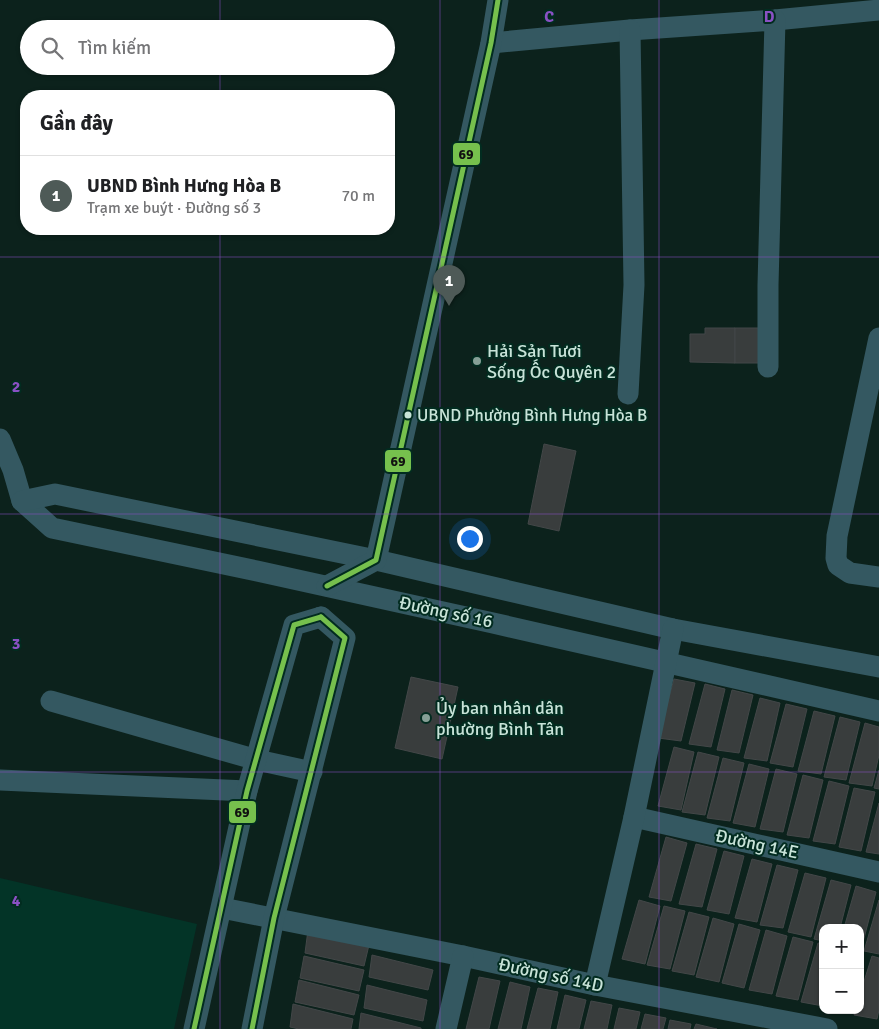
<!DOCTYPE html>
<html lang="vi">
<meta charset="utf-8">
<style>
:root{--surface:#fff;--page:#f2f2f2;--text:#202124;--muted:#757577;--line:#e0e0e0;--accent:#4e5a57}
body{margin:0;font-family:Signika,sans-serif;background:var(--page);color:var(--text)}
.controls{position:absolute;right:15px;bottom:15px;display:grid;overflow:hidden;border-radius:10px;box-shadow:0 1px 4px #0004}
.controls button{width:45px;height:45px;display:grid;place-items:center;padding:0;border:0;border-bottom:1px solid var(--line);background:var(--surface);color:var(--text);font:25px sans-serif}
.you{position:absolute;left:469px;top:538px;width:18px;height:18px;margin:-12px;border:4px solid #fff;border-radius:50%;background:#1a73e8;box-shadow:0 0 0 8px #1a73e833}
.badge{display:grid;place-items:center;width:32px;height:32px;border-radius:50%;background:var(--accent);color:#fff;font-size:16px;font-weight:700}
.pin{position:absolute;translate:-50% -41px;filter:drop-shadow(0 1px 2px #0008)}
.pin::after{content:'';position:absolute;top:26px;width:18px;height:15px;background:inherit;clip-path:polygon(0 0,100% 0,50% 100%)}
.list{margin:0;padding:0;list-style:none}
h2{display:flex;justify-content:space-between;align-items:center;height:65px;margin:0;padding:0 20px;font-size:21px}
h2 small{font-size:16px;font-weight:400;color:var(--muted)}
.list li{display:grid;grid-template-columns:32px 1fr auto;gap:15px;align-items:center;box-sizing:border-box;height:80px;padding:0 20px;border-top:1px solid var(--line)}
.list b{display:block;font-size:19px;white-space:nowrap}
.list p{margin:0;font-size:16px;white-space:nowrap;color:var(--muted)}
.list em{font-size:16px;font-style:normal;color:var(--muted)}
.icon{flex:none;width:28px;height:28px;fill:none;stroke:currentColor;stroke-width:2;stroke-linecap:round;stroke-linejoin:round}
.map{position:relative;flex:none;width:879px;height:1029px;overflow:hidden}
.search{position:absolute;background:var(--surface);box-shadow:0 1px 4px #0004;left:20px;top:20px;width:375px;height:55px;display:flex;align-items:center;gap:12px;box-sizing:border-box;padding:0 18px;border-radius:28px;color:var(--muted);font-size:19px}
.panel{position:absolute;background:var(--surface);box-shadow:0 1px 4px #0004;left:20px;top:90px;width:375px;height:145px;border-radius:20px}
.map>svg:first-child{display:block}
.built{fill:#033427}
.building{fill:#393d3d;stroke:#434748}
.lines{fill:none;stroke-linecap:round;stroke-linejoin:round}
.minor{stroke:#345861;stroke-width:21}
.bus-1-casing{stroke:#022c20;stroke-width:9}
.bus-1{stroke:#76c04d;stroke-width:5}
.grid{fill:none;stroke:#8a51c4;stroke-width:1;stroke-opacity:0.55}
.poi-dot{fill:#869f96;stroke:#022c20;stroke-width:2}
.bus-dot{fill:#c8e3d8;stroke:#022c20;stroke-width:2}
.labels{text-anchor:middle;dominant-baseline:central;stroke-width:4;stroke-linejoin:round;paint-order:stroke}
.bus-label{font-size:17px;fill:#c8e3d8;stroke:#022c20;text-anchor:start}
.poi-label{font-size:18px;fill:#c8e3d8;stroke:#022c20;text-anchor:start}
.street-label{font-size:18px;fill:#c8e3d8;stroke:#022c20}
.grid-label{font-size:16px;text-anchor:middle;font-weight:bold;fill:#8a51c4;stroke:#022c20;stroke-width:4;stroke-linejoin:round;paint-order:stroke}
.line-badge{stroke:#022c20;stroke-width:2}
.pale-badge-label{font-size:14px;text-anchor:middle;font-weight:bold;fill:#111}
</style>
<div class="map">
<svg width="879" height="1029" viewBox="0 0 879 1029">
<rect width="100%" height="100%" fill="#0c221c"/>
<polygon class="built" points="0,878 197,924 174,1029 0,1029"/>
<g class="building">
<polygon points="705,328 735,328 735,363 690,362 690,334 705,334"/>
<rect x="735" y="328" width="27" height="35"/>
<polygon points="544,444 576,451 559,531 528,524"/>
<polygon points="411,677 458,687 442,759 395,748"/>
<polygon points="674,679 695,683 681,741 658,738"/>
<polygon points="705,684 725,689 711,747 689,744"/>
<polygon points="732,690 753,695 739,753 717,750"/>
<polygon points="760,698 780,703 767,761 744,758"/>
<polygon points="786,704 807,709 793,767 770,763"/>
<polygon points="814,711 835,716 821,774 798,771"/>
<polygon points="840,717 860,722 846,780 824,777"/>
<polygon points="865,723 879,727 879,755 872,786 849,783"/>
<polygon points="674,747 694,752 681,810 658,806"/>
<polygon points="698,752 719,757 705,815 682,812"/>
<polygon points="723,758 744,763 730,821 707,818"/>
<polygon points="749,764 769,769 755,827 733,823"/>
<polygon points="776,769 797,774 783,832 760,829"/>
<polygon points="879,770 879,789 874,788"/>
<polygon points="803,775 823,780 809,838 787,835"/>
<polygon points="829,781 849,786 835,844 813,841"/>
<polygon points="854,788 875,792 861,851 839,847"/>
<polygon points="879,803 879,854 866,852"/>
<polygon points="666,837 687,843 671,901 649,897"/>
<polygon points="696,844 717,849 702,907 679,904"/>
<polygon points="724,851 744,856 729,914 707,910"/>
<polygon points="752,859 772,864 757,922 735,918"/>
<polygon points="777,865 798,870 783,928 760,925"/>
<polygon points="805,873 826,878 811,937 788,932"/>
<polygon points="831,880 851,885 840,928 823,928 823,941 814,939"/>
<polygon points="856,886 876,892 861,950 860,928 844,928"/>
<polygon points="639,900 660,906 645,964 622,959"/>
<polygon points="879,900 879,954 864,951"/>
<polygon points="664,906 685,911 670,969 647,965"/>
<polygon points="689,912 709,917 694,975 672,971"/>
<polygon points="713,918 734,924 719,982 696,977"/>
<polygon points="739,924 760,930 744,988 722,983"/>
<polygon points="308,930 369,945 364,966 305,953"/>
<polygon points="766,930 787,936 772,994 749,990"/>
<polygon points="793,937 813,942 798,1000 776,996"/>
<polygon points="818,943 823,944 823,1006 801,1002"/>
<polygon points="372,955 433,970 428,990 369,977"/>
<polygon points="304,956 364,970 359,991 300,978"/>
<polygon points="872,956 879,958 879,1010 877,1019 854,1015 856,1010 860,1010 860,994"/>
<polygon points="479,977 500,981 489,1029 466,1029"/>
<polygon points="299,980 359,995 354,1015 295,1002"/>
<polygon points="510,982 530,987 521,1029 498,1029"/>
<polygon points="367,985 427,1000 423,1021 364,1008"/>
<polygon points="538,988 558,992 550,1029 527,1029"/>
<polygon points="565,995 586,1000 579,1029 557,1029"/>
<polygon points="591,1001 612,1005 607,1029 584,1029"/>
<polygon points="293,1004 353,1019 351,1029 299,1029 290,1027"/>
<polygon points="619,1008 640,1012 636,1029 614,1029"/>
<polygon points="361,1013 421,1028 421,1029 359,1029"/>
<polygon points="645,1014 666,1018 663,1029 641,1029"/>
<polygon points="670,1020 691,1024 690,1029 668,1029"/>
<polygon points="696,1024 717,1029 694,1029"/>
</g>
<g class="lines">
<g class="minor">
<polyline points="491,43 630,30 775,20 879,10"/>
<polyline points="879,338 837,536 836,558 838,565 850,573 879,577"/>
<polyline points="768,367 768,285 775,20"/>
<polyline points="628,394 634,285 630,30"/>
<polyline points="0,439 13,470 22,501 52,528 257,571 493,623 879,711"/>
<polyline points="22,501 55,494 376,560 673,629 879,667"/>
<polyline points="327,586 376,560 491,43 498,0"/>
<polyline points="51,701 257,760 312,772"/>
<polyline points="0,780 247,791"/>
<polyline points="634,817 879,872"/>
<polyline points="222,908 463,956 595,985 827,1029"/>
<polyline points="595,985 634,817 673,629"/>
<polyline points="194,1029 247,791 294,625 321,617"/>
<polyline points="252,1029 274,918 345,638 321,617"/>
<polyline points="446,1029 463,956"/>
</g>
<g class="bus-1-casing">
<g id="bus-1">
<polyline points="327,586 376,560 491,43 498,0"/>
<polyline points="194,1029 247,791 294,625 321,617"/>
<polyline points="252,1029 274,918 345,638 321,617"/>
</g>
</g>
<use href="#bus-1" class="bus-1"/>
</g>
<path class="grid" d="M220,0V29M440,0V1029M659,0V1029M220,66V96M220,229V1029M0,257H879M0,514H879M0,772H879"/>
<g class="poi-dot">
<circle cx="477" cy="361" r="5"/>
<circle cx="426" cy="718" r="5"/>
</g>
<circle class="bus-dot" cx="408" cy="415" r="4.5"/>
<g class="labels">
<g class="bus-label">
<text x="417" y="415">UBND Phường Bình Hưng Hòa B</text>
</g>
<g class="poi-label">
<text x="487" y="351">Hải Sản Tươi<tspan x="487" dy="21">Sống Ốc Quyên 2</tspan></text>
<text x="436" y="708">Ủy ban nhân dân<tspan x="436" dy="21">phường Bình Tân</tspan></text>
</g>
<g class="street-label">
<text transform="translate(446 612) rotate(12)">Đường số 16</text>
<text transform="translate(757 844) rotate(12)">Đường 14E</text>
<text transform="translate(551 975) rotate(12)">Đường số 14D</text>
</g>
</g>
<g class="grid-label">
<text x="549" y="22">C</text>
<text x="769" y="22">D</text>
<text x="16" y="392">2</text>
<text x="16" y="649">3</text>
<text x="16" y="906">4</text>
</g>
<g class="line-badge">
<rect x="452" y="142" width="29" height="24" rx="5" fill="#76c04d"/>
<rect x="384" y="449" width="28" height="24" rx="5" fill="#76c04d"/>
<rect x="228" y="800" width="29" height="24" rx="5" fill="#76c04d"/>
</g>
<g class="pale-badge-label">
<text x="466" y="159">69</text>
<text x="398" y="466">69</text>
<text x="242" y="817">69</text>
</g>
</svg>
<div class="controls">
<button>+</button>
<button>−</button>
</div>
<div class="you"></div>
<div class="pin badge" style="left:449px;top:306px">1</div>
<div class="search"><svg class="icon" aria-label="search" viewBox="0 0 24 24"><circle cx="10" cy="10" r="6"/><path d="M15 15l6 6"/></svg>Tìm kiếm</div>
<section class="panel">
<h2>Gần đây<small></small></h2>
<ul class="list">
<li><span class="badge">1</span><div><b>UBND Bình Hưng Hòa B</b><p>Trạm xe buýt · Đường số 3</p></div><em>70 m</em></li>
</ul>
</section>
</div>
